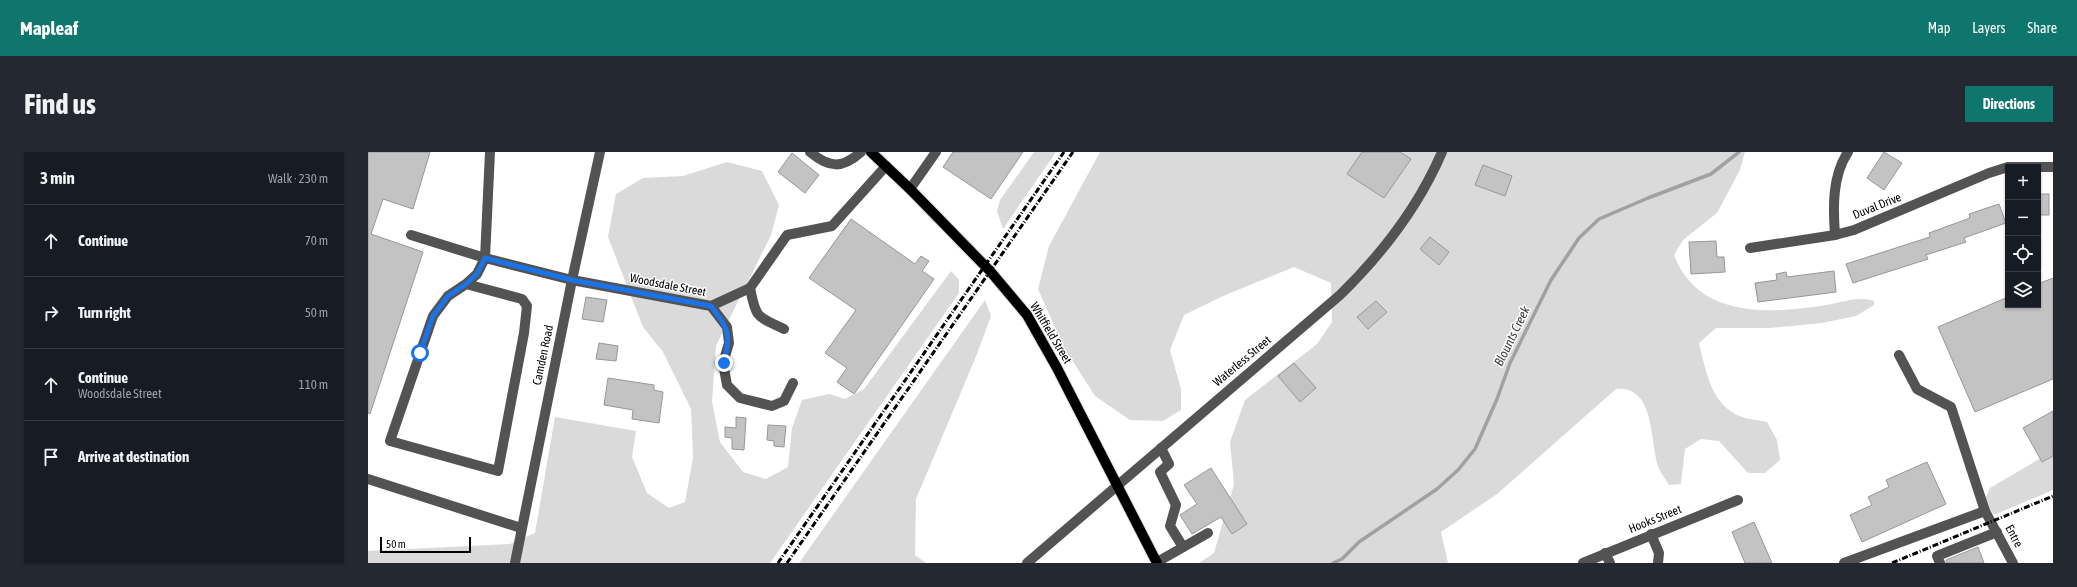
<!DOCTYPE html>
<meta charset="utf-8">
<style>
:root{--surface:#171b24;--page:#242831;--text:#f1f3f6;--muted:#9ea1a6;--line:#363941;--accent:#0f766e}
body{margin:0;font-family:"Asap Condensed",sans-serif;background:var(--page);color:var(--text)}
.controls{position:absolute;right:12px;top:12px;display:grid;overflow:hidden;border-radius:0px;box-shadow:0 1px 3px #0004}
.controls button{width:36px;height:36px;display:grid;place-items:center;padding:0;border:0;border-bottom:1px solid var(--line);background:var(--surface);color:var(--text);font:20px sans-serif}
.scale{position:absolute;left:12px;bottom:10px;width:91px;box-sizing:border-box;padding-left:4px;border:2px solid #000;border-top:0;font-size:11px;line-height:14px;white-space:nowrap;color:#000;-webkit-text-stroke:3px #fff;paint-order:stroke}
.stop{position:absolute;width:12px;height:12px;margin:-9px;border:3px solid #1a73e8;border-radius:50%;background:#fff}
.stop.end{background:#1a73e8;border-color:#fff;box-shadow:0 1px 4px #0008}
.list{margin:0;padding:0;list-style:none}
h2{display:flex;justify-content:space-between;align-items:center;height:52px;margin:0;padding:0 16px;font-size:17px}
h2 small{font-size:13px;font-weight:400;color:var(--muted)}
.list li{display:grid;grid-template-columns:26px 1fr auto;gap:12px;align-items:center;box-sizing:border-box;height:72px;padding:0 16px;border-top:1px solid var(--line)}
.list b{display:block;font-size:15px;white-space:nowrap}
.list p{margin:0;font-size:13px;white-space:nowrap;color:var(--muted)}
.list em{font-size:13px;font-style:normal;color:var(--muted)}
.icon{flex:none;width:22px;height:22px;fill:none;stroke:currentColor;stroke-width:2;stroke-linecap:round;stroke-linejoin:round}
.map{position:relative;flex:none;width:1685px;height:411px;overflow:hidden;border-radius:0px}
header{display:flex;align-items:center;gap:24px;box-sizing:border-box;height:56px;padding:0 20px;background:var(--accent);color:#fff}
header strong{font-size:19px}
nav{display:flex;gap:22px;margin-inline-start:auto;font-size:14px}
.intro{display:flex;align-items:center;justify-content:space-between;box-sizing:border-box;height:96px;padding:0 24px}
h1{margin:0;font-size:28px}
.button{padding:10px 18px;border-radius:0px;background:var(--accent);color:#fff;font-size:14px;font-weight:700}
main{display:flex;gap:24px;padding:0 24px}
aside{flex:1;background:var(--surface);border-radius:0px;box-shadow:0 1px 3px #0004}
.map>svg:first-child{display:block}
.green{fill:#dadada}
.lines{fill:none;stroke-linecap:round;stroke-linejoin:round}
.stream{stroke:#a1a1a1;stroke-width:3.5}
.building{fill:#c3c3c3;stroke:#979797}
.major-casing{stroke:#dbdbdb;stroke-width:12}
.minor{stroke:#535353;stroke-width:10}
.major{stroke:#000;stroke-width:10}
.rail{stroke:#000;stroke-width:3;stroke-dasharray:6 2 1 2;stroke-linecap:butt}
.route{stroke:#1a73e8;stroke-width:5}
.labels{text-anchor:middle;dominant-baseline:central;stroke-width:3;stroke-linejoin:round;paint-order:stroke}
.street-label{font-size:12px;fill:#000;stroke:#fff}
.water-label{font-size:13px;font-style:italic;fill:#424242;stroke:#fff}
</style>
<header>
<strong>Mapleaf</strong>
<nav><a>Map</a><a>Layers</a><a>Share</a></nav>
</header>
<div class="intro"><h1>Find us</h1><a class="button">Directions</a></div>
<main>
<aside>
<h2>3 min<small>Walk · 230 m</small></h2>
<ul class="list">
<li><svg class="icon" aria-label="ahead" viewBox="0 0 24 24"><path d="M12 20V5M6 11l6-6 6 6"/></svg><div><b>Continue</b></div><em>70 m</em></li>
<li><svg class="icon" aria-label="right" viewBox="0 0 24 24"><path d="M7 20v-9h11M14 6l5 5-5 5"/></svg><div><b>Turn right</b></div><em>50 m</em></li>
<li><svg class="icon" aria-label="ahead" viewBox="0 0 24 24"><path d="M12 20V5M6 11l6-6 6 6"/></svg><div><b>Continue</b><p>Woodsdale Street</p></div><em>110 m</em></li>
<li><svg class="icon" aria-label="arrive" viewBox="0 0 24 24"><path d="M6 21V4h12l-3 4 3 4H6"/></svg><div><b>Arrive at destination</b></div></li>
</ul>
</aside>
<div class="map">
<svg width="1685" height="411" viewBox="0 0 1685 411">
<rect width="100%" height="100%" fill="#fff"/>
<g class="green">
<polygon points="666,0 688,0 635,77 629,59 632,48"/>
<path d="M732,0H1377L1372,18L1349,61L1315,88L1306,103C1330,167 1403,162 1459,153C1476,150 1489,144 1506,149V153L1488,164L1454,171L1402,176H1348L1331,191C1338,219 1343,254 1374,265C1382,268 1391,268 1399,270L1409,288L1412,308L1397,321H1380L1351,289L1333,287L1317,297L1313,332L1301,333C1298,327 1292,321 1290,314C1282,289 1287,233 1248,237L1129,342L1073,380L1080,411H831L846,401L866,332L862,290L877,248L949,192L964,170L963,131L926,115L855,144L816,163L802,198L813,237V258L795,269L762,268L727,244L695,194L670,137L681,94Z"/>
<polygon points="359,10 394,19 411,53 403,83 348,194 344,250 352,290 375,320 398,327 420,315 424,276 434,248 461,242 477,247 496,237 583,119 591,128 591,141 402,411 0,411 0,399 142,392 167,381 187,265 268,279 264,305 279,341 301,356 317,350 325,306 323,257 295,200 275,175 240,85 248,42 275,26 315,24"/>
<polygon points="617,148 623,164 609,202 548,347 547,403 558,411 431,411"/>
<polygon points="1685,299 1685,338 1626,363 1620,355 1617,347 1622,336"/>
</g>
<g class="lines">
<polyline class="stream" points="965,411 974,407 991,390 1069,337 1090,318 1107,297 1129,247 1142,211 1183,128 1211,86 1231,67 1280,46 1343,22 1371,0"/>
</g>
<g class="building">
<polygon points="0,0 62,0 45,57 15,47 3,82 55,100 2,262 0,261"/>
<polygon points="585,0 655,0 623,47 575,15"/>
<polygon points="994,0 1032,0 1043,7 1016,46 979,22"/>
<polygon points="1516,0 1534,11 1516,38 1499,26"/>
<polygon points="424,1 451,23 437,41 410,20"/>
<polygon points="1115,13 1144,24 1137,44 1107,33"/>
<rect x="1670" y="42" width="11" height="21"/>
<polygon points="1631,52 1638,71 1596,86 1598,90 1558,103 1560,107 1485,131 1478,112 1562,85 1561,81 1602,66 1601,62"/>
<polygon points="483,67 547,112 553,104 561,109 554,119 566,127 486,242 469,230 479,216 457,201 488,158 441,126"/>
<polygon points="1062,85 1081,100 1071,113 1052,97"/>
<polygon points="1348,89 1349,105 1356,105 1357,120 1323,122 1321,90"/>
<polygon points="1466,119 1468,140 1390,150 1387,131 1409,128 1408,122 1418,120 1419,125"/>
<polygon points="1685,126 1685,227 1607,260 1570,175 1640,145 1640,153 1670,153 1670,132"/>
<polygon points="218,145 239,148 235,170 214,167"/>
<polygon points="1008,149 1019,160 1000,177 989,165"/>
<polygon points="231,191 250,194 248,209 228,207"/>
<polygon points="926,211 948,236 932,250 910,224"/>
<polygon points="240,226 286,233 286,238 295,240 291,271 264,267 265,258 236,253"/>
<polygon points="1685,259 1685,304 1674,310 1655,276"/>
<polygon points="368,265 378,266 376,298 364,297 364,286 357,285 357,275 368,276"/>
<polygon points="400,273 418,274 416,295 406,294 406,289 399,288"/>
<polygon points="1559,310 1578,352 1494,390 1482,363 1504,353 1500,345 1521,335 1518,328"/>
<polygon points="843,316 879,372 864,382 853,365 824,382 812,363 829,352 816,333"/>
<polygon points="1386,370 1404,411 1377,411 1364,380"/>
<polygon points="1610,395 1616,411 1578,411 1578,408"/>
</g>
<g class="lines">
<g class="major-casing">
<polyline id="major" points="503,0 542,37 622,119 659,163 689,216 789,411"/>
</g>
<g class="minor">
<path d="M442,0C461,16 474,17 493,0"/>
<polyline points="1641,15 1685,15"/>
<polyline points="542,37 568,0"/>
<polyline points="43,83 117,106 204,128 343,154 359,175 361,191 355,211 359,233 372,246 404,254 416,249 425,231"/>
<path d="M1467,83C1465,56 1464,24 1480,0"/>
<polyline points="1382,96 1467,83 1486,78 1621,21 1640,15"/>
<polyline points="98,132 154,147 159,154 156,181 130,319 22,289 65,164 80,144 98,132 109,122 117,106 122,0"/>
<path d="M382,136C388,167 389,164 416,177"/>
<polyline points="343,154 382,136 419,83 464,74 518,14"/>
<polyline points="1531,203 1549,237 1583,255 1617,359 1645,411"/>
<polyline points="793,296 801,312 792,320 808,353 802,374 815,395"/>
<polyline points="0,327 153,376"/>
<polyline points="1283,382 1291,401 1290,411"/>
<polyline points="1237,401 1242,411"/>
<polyline points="789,410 840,381"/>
<polyline points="147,411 204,128 232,0"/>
<path d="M659,411L972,143C1015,101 1050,56 1074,0"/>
<polyline points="1215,411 1370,348"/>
<polyline points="1476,411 1617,359"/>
<polyline points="1572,411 1569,404 1629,380"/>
</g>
<use href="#major" class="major"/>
<g class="rail">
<polyline points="410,411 696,0"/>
<polyline points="419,411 705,0"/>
<polyline points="1524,411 1685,344"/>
</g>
</g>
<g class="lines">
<path class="route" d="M52,201L65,164L80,144L98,132L109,122L117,106L204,128L343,154C361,178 363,181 356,211"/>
</g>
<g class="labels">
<g class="street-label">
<text transform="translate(1509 54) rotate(-22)">Duval Drive</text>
<text transform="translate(300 133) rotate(11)">Woodsdale Street</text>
<text transform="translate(683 181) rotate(59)">Whitfield Street</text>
<text transform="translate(175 203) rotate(-78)">Camden Road</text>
<text transform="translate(874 209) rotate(-40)">Waterless Street</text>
<text transform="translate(1287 367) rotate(-22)">Hooks Street</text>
<text transform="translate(1646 384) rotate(62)">Entre</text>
</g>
<g class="water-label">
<text transform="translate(1144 184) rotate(-64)">Blounts Creek</text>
</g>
</g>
</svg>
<div class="controls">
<button>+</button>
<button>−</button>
<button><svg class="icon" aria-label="locate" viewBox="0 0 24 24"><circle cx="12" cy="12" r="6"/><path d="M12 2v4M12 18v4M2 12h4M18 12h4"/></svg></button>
<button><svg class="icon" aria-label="layers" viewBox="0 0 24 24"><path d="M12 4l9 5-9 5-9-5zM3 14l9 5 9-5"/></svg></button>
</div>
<div class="scale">50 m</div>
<div class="stop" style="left:52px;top:201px"></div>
<div class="stop end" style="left:356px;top:211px"></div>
</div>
</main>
